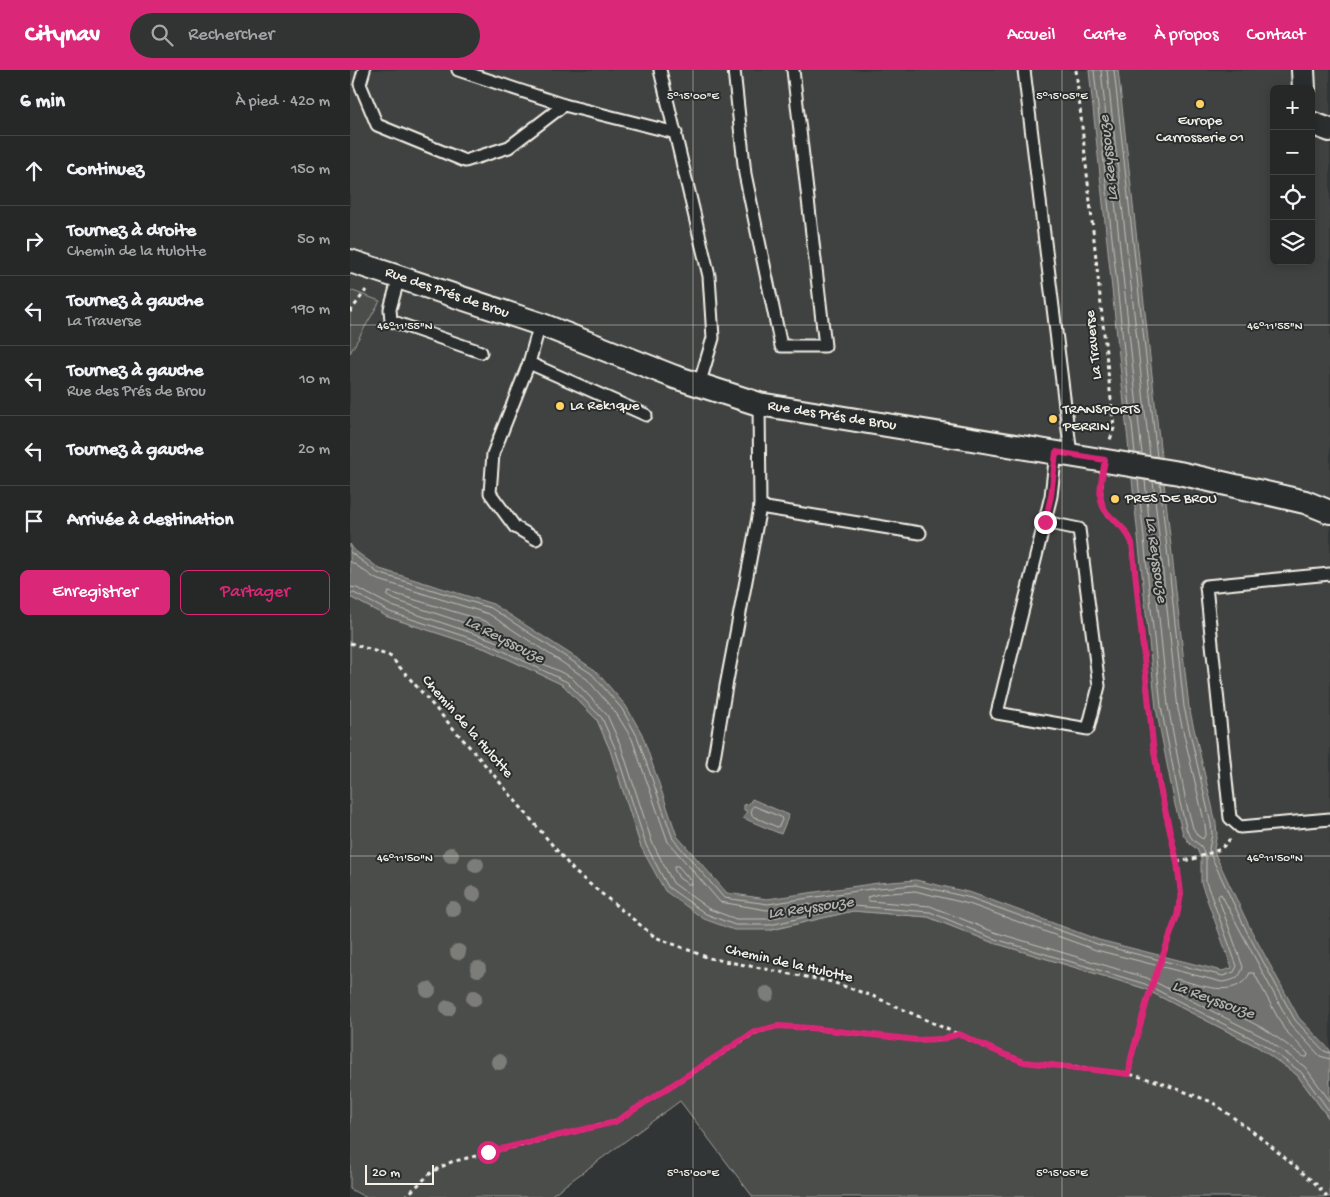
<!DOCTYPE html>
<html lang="fr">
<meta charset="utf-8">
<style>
:root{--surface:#262828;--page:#323434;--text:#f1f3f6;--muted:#a4a6a8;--line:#424445;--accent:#db2777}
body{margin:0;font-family:"Gochi Hand",sans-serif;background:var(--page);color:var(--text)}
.controls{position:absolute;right:15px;top:15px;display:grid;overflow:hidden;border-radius:8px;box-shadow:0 2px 12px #0003}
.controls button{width:45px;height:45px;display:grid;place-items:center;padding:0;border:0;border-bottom:1px solid var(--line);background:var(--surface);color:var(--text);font:25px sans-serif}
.scale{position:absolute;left:15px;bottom:12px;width:69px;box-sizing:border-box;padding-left:5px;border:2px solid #f4f1e8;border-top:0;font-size:14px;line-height:18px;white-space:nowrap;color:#f4f1e8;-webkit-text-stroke:4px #2a2d2e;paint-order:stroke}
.stop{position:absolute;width:15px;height:15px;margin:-11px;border:4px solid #db2777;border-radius:50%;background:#fff}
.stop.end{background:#db2777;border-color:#fff;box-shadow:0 1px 5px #0008}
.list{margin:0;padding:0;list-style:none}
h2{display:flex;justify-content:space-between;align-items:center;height:65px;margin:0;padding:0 20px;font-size:21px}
h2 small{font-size:16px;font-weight:400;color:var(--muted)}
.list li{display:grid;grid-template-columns:32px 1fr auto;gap:15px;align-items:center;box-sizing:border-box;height:70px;padding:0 20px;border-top:1px solid var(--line)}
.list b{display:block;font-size:19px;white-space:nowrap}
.list p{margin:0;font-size:16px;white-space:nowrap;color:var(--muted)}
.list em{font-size:16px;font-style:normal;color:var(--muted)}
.actions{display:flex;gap:10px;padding:15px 20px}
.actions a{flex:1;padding:11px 0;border:1px solid var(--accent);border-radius:8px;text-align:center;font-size:18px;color:var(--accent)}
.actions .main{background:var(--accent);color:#fff}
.icon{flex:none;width:28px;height:28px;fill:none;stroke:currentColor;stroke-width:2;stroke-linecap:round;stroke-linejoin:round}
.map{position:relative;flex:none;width:980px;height:1127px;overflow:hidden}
header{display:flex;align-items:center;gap:30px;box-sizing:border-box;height:70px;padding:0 25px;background:var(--accent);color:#fff}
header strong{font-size:24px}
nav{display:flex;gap:28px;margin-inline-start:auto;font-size:18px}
.search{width:350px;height:45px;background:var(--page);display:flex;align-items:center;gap:12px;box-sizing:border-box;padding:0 18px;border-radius:28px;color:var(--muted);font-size:19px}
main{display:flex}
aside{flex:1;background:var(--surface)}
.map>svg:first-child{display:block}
.built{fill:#404242;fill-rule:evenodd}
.green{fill:#4b4d4c;stroke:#a09f9a}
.water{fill:#727370;stroke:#a6a5a0}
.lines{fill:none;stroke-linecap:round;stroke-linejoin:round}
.shore{stroke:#c0bfb8;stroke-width:1}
.lane-casing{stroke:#f4f1e8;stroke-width:15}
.street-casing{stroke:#f4f1e8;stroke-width:26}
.path{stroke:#f4f1e8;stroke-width:3;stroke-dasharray:4 4;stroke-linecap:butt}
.lane{stroke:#2a2d2e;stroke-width:11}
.street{stroke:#2a2d2e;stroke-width:22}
.tree{fill:#7c7d79}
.route{stroke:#db2777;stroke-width:6}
.ticks{fill:none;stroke:#f4f1e8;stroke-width:1;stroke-opacity:0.45}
.poi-dot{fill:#ffd166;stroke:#2a2d2e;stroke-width:2}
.labels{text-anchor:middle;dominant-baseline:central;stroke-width:4;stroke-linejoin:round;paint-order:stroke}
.poi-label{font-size:15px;fill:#f4f1e8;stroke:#2a2d2e;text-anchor:start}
.street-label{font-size:15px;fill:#f4f1e8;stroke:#2a2d2e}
.water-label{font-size:16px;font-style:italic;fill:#b3b2ac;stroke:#2a2d2e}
.ticks-label{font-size:12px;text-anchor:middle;fill:#f4f1e8;stroke:#2a2d2e;stroke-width:4;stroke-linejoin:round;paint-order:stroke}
</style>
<header>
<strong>Citynav</strong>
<div class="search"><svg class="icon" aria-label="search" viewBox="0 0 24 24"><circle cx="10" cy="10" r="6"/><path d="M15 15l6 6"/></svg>Rechercher</div>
<nav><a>Accueil</a><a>Carte</a><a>À propos</a><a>Contact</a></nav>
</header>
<main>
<aside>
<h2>6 min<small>À pied · 420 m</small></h2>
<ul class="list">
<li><svg class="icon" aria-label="ahead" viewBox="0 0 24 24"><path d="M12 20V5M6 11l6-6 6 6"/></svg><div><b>Continuez</b></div><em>150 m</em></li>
<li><svg class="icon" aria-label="right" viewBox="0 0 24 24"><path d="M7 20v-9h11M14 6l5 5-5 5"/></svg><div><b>Tournez à droite</b><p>Chemin de la Hulotte</p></div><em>50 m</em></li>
<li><svg class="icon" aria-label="left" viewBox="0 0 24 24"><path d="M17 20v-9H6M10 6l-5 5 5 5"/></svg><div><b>Tournez à gauche</b><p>La Traverse</p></div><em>190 m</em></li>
<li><svg class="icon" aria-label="left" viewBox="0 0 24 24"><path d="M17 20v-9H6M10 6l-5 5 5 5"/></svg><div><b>Tournez à gauche</b><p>Rue des Prés de Brou</p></div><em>10 m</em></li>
<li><svg class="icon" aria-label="left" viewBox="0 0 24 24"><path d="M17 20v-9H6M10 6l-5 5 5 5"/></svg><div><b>Tournez à gauche</b></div><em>20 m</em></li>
<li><svg class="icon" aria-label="arrive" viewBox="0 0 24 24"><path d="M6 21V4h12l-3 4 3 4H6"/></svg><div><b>Arrivée à destination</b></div></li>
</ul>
<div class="actions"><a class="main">Enregistrer</a><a>Partager</a></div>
</aside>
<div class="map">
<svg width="980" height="1127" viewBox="0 0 980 1127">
<rect width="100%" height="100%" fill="#323535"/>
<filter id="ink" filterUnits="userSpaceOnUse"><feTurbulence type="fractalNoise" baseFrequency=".02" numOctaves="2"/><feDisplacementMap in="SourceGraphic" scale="10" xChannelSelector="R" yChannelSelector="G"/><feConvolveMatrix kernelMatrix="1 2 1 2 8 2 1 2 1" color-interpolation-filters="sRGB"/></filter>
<g filter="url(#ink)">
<path class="built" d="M0,0H980V980L949,948L901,860L865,784L851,813L882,898L872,901L749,870L622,823L566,810L528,813L417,829L377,823L327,766L292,664L143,534L30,499L4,480L0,474V283L30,231L0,220ZM924,19H961V191H924Z"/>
<g class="green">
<polygon points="0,220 30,231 0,283"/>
<polygon points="0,527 38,547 139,580 213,615 247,650 260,680 291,777 421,860 503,841 578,847 641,872 793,918 908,977 947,1005 980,1050 980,1127 403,1127 330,1031 199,1127 15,1127 0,1119"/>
</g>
<g class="water">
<polygon points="739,0 768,0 839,637 866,753 867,764 864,779 865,784 901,860 949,948 980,980 980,1050 947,1005 908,977 793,918 641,872 578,847 503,841 421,860 384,860 354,849 315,821 291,777 260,680 247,650 213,615 139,580 38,547 0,527 0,474 4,480 30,499 143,534 245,600 276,636 292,664 327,766 377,823 417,829 528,813 566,810 622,823 749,870 872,901 882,898 851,813 851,789 847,779 840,774 833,764 825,735 806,638"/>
<polygon points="402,729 439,745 431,764 393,748 397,741 394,740 394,735 399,734"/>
</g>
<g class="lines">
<g class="shore">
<polyline points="744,0 785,383"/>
<polyline points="751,0 792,384"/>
<polyline points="757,0 800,386"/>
<polyline points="764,0 807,387"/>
<polyline points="795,410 818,636 836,732 843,758 848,766 853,769 856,763 855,755 828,639 803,411"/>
<polyline points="810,413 834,637 861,754 862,764 859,779 861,786 897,862 945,950 974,981 980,983"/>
<polyline points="0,482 28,503 141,538 242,604 272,639 287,666 323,769 374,828 418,834 528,818 566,815 621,828 747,874 873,906 884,902 887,896 856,812 856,787 851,776 843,770 837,761 830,733 811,637 788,409"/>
<polyline points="0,491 26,509 139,544 237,609 266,643 282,669 318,772 370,832 417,840 460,834 462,836 462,838 420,849 386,849 359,839 323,813 302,772 271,676 257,645 221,607 143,570 42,536 7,518 0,517"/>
<polygon points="39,522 135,551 145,557 146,560 142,562 45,530 38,526"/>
<polyline points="0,523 4,523 40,542 141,575 217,612 252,648 265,678 296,775 318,817 356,844 385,855 420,855 503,836 580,842 642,868 795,914 911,973 951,1002 980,1042"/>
<polygon points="404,736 431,747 432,750 429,756 427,757 402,746 401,739"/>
<polygon points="325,796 328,796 341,811 341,814 338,814 329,808 324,799"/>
<path d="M900,903H904L934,959L958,984L957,987H954L918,961L823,911L826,909C849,914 886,931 900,903Z"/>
<path d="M980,989L970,986L940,954L871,824L869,825L868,827L893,897C891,908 882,911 872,912L746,880L619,834L565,821L529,824L517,827L519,831L580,836L644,862L797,908L915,968L955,997L980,1031"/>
</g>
<g class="lane-casing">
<g id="lane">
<polyline points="14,0 10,14 27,55 115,91 159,77 214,35 326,63"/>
<polyline points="108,0 214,35"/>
<polyline points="310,0 359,206 363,268 349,315"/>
<polyline points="384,0 395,104 431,276 475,276 443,0"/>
<polyline points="674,0 721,385"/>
<polyline points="49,207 40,239 41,251 131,282"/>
<polyline points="190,254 179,293 296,345"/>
<polyline points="179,293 143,384 140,423 165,457 186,469"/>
<polyline points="409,334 410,437 570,463"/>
<polyline points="695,452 729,459 749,616 738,659 647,643 701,426 706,382"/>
<polyline points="980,504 856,516 880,748 890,757 980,749"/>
<polyline points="363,694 376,616 410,437"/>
</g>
</g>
<g class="street-casing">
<g id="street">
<polyline points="953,0 954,19"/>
<polyline points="961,53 980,60"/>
<polyline points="0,191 190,254 325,307 409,334 829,403 955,432 980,442"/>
</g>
</g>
<g class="path">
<polyline points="726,0 764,358 760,370"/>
<polyline points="0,242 16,220"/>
<path d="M752,413C746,452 770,443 782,473L803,674L810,718L827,792L831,824L827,846L798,927L781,988L779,1004"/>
<polyline points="0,573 40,586 137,697 225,802 305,867 359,888 482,912 525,927 646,981 674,992 779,1004 806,1011 862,1032 910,1067 966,1114 977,1127"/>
<polyline points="827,792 843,789 871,779 880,769"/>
<polyline points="55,1127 82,1102 101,1092 265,1052 404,963 428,956 460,958 567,970 592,969 608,964"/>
</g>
<use href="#lane" class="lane"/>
<use href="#street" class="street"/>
</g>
<g class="tree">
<circle cx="101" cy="785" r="8"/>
<circle cx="126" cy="795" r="8"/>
<circle cx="123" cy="824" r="8"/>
<circle cx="103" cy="839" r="8"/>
<circle cx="108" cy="882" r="8"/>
<circle cx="128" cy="899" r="8"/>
<circle cx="78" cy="920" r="8"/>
<circle cx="417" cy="924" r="8"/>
<circle cx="124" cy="928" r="8"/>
<circle cx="98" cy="938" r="8"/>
<circle cx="149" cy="992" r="8"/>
</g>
</g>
<g class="lines" filter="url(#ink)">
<path class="route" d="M138,1082L265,1052L404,962L428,956L460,958L567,970L592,969L609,964L646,981L674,992L779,1004L781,988L798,927L827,846L831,824L827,792L810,718L803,674L782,473C777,460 769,455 760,446C744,432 752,409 755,390L706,382L701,426L695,452"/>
</g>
<path class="ticks" d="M343,0V1127M712,0V1127M0,255H980M0,786H980"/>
<g class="poi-dot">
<circle cx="850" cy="34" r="5"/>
<circle cx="210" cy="336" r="5"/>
<circle cx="703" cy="349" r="5"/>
<circle cx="765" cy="429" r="5"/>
</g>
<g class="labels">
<g class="poi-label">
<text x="850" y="51" text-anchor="middle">Europe<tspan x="850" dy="17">Carrosserie 01</tspan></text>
<text x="220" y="336">La Rek1que</text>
<text x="713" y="340">TRANSPORTS<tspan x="713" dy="17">PERRIN</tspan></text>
<text x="775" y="429">PRES DE BROU</text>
</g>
<g class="street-label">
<text transform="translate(97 223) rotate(19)">Rue des Prés de Brou</text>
<text transform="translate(744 275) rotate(-96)">La Traverse</text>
<text transform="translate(482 346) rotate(9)">Rue des Prés de Brou</text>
<text transform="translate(117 657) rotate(49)">Chemin de la Hulotte</text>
<text transform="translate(439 894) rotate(13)">Chemin de la Hulotte</text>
</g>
<g class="water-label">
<text transform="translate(760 88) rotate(-96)">La Reyssouze</text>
<text transform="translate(805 490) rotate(82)">La Reyssouze</text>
<text transform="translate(154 571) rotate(27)">La Reyssouze</text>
<text transform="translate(461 839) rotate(-8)">La Reyssouze</text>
<text transform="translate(863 931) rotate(20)">La Reyssouze</text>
</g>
</g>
<g class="ticks-label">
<text x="343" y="29">5°15'00"E</text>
<text x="712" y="29">5°15'05"E</text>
<text x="55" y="259">46°11'55"N</text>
<text x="925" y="259">46°11'55"N</text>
<text x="55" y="791">46°11'50"N</text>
<text x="925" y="791">46°11'50"N</text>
<text x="343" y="1106">5°15'00"E</text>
<text x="712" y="1106">5°15'05"E</text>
</g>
</svg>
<div class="controls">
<button>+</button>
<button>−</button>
<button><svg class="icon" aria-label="locate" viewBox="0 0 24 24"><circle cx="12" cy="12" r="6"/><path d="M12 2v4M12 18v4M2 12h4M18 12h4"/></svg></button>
<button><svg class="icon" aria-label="layers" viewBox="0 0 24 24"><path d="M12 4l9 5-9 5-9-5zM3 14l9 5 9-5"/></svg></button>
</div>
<div class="scale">20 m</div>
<div class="stop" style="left:138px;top:1082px"></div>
<div class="stop end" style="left:695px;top:452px"></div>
</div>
</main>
